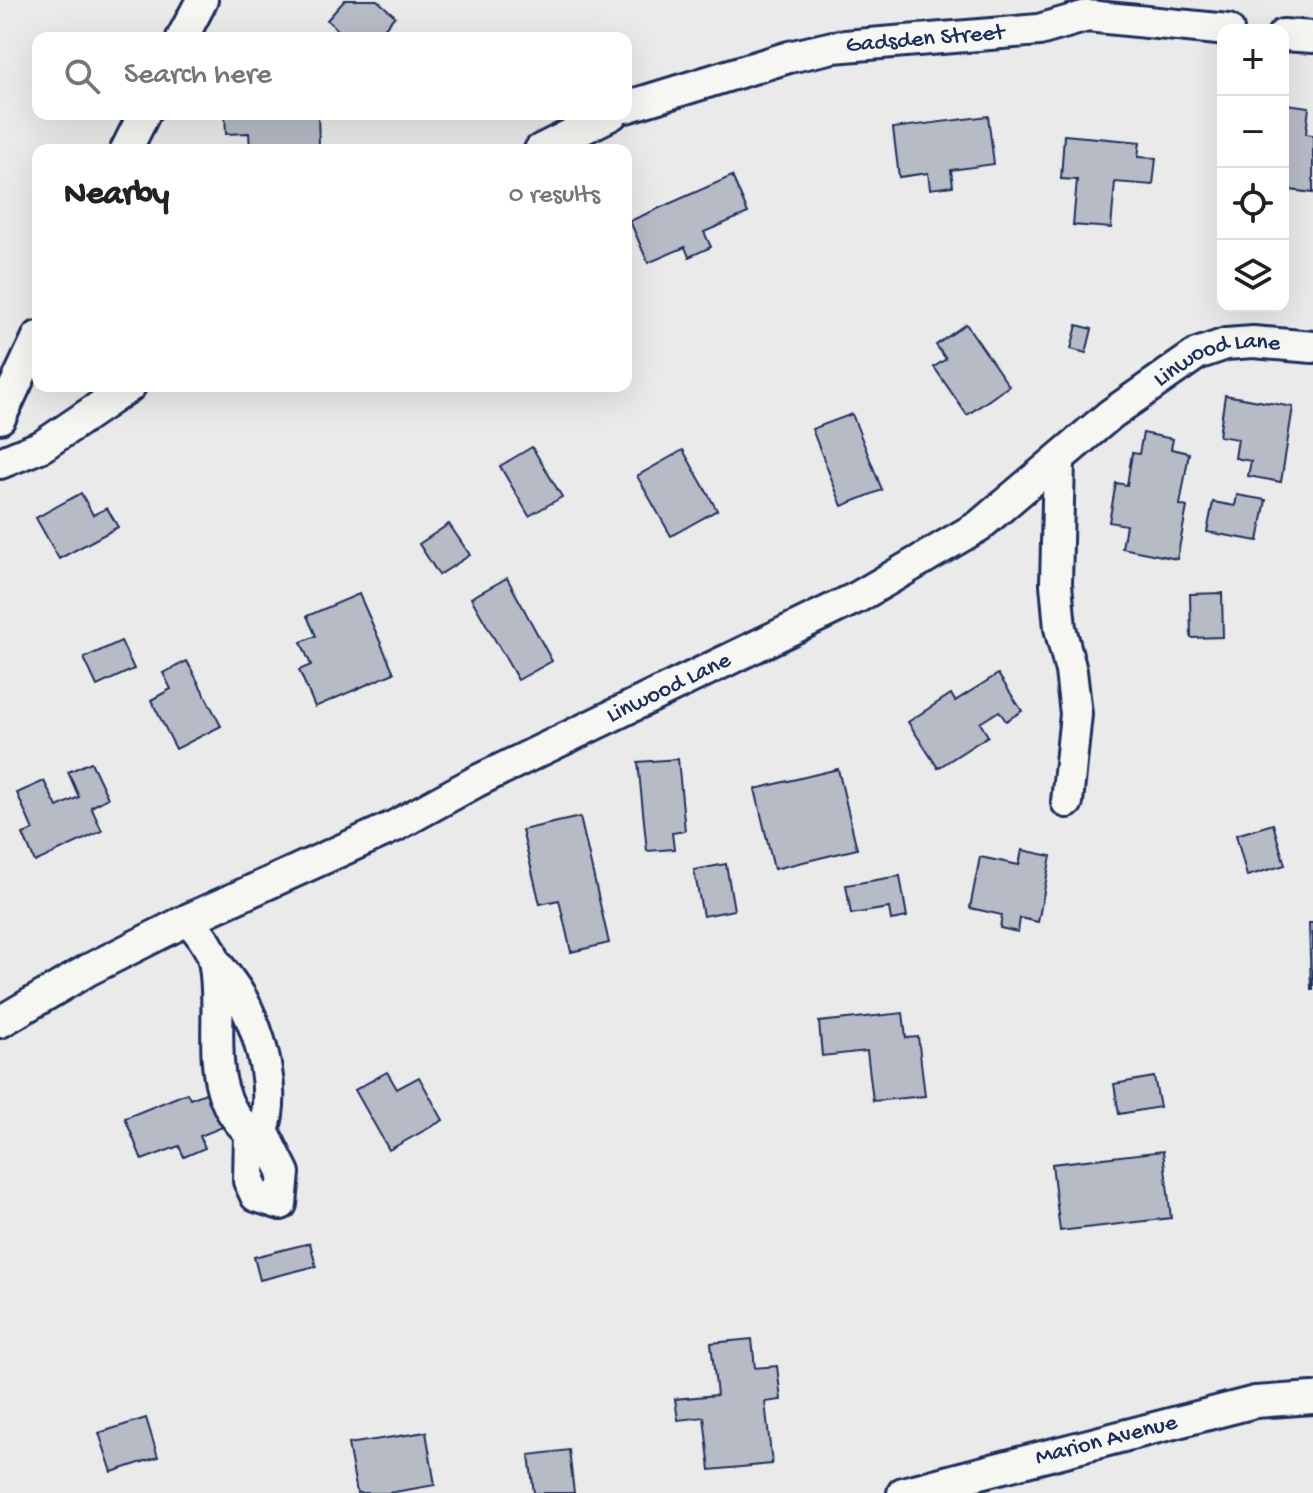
<!DOCTYPE html>
<meta charset="utf-8">
<style>
:root{--surface:#fff;--page:#f6f6f6;--text:#222;--muted:#767676;--line:#e0e0e0}
body{margin:0;font-family:"Gochi Hand",sans-serif;background:var(--page);color:var(--text)}
.controls{position:absolute;right:24px;top:24px;display:grid;overflow:hidden;border-radius:16px;box-shadow:0 8px 32px #0002}
.controls button{width:72px;height:72px;display:grid;place-items:center;padding:0;border:0;border-bottom:2px solid var(--line);background:var(--surface);color:var(--text);font:40px sans-serif}
.list{margin:0;padding:0;list-style:none}
h2{display:flex;justify-content:space-between;align-items:center;height:104px;margin:0;padding:0 32px;font-size:34px}
h2 small{font-size:26px;font-weight:400;color:var(--muted)}
.icon{flex:none;width:44px;height:44px;fill:none;stroke:currentColor;stroke-width:2;stroke-linecap:round;stroke-linejoin:round}
.map{position:relative;flex:none;width:1313px;height:1493px;overflow:hidden}
.search{position:absolute;background:var(--surface);box-shadow:0 8px 32px #0002;left:32px;top:32px;width:600px;height:88px;display:flex;align-items:center;gap:20px;box-sizing:border-box;padding:0 28px;border-radius:16px;color:var(--muted);font-size:30px}
.panel{position:absolute;background:var(--surface);box-shadow:0 8px 32px #0002;left:32px;top:144px;width:600px;height:248px;border-radius:16px}
.map>svg:first-child{display:block}
.building{fill:#b6bbc6;stroke:#1b2f5e;stroke-width:2}
.lines{fill:none;stroke-linecap:round;stroke-linejoin:round}
.minor-casing{stroke:#1b2f5e;stroke-width:36}
.minor{stroke:#f6f6f2;stroke-width:30}
.labels{text-anchor:middle;dominant-baseline:central;stroke-width:6;stroke-linejoin:round;paint-order:stroke}
.street-label{font-size:24px;fill:#1b2f5e;stroke:#f6f6f2}
</style>
<div class="map">
<svg width="1313" height="1493" viewBox="0 0 1313 1493">
<rect width="100%" height="100%" fill="#e9eae9"/>
<filter id="ink" filterUnits="userSpaceOnUse"><feTurbulence type="fractalNoise" baseFrequency=".0125" numOctaves="2"/><feDisplacementMap in="SourceGraphic" scale="16" xChannelSelector="R" yChannelSelector="G"/><feConvolveMatrix kernelMatrix="1 2 1 2 8 2 1 2 1" color-interpolation-filters="sRGB"/></filter>
<g filter="url(#ink)">
<g class="building">
<polygon points="345,0 377,0 395,16 376,38 347,38 327,20"/>
<polygon points="1287,104 1309,107 1306,134 1313,135 1313,193 1283,189 1283,134"/>
<polygon points="225,114 318,114 319,146 301,146 301,150 250,150 249,133 226,134"/>
<polygon points="988,116 994,164 951,170 953,186 930,189 928,173 899,177 893,128"/>
<polygon points="1064,135 1140,142 1138,157 1156,158 1153,185 1115,182 1111,228 1073,225 1077,180 1061,179"/>
<polygon points="732,176 748,213 704,232 711,247 689,257 685,247 648,263 630,221"/>
<polygon points="966,324 1009,386 967,415 934,367 946,359 936,345"/>
<polygon points="1077,325 1092,329 1086,353 1071,349"/>
<polygon points="1225,395 1293,407 1281,482 1248,476 1251,461 1235,458 1238,439 1219,436"/>
<polygon points="852,414 882,490 842,506 812,429"/>
<polygon points="1143,433 1173,439 1171,449 1189,453 1180,505 1187,507 1177,559 1122,548 1126,525 1109,522 1116,483 1127,485 1132,453 1139,454"/>
<polygon points="532,447 562,497 529,516 500,466"/>
<polygon points="683,450 717,510 671,536 637,476"/>
<polygon points="81,493 93,515 107,508 118,527 59,559 36,518"/>
<polygon points="1237,495 1266,500 1258,541 1207,532 1213,502 1235,506"/>
<polygon points="449,524 470,555 439,575 419,544"/>
<polygon points="507,578 552,661 518,680 471,598"/>
<polygon points="1222,593 1223,637 1191,638 1190,594"/>
<polygon points="359,594 394,673 315,707 299,670 311,665 301,642 316,636 307,616"/>
<polygon points="121,641 134,669 97,686 84,658"/>
<polygon points="187,661 221,726 176,749 151,700 171,689 163,673"/>
<polygon points="998,674 1022,711 1006,721 999,711 980,723 988,736 938,768 908,722 951,694 955,701"/>
<polygon points="678,759 685,831 672,833 674,849 647,851 638,762"/>
<polygon points="91,762 108,798 91,807 102,831 35,862 23,834 33,830 17,793 44,781 57,807 79,797 68,772"/>
<polygon points="838,769 857,849 774,869 755,789"/>
<polygon points="580,817 609,943 571,952 559,900 540,904 522,830"/>
<polygon points="1273,824 1285,865 1247,876 1236,835"/>
<polygon points="1022,850 1051,856 1038,922 1020,918 1018,932 1000,928 1002,915 970,908 980,857 1019,865"/>
<polygon points="726,864 734,910 703,916 694,870"/>
<polygon points="900,876 907,917 891,920 889,908 851,914 846,885"/>
<polygon points="1309,923 1313,923 1313,989 1311,989"/>
<polygon points="903,1013 906,1038 918,1037 925,1096 873,1101 867,1051 822,1056 819,1022"/>
<polygon points="387,1072 397,1089 419,1077 443,1120 389,1150 355,1090"/>
<polygon points="1154,1077 1160,1107 1119,1114 1114,1084"/>
<polygon points="211,1091 225,1126 200,1136 205,1148 184,1157 179,1146 142,1160 125,1118 187,1093 190,1099"/>
<polygon points="1163,1151 1171,1218 1060,1231 1052,1164"/>
<polygon points="310,1243 316,1266 260,1280 254,1257"/>
<polygon points="752,1339 755,1368 777,1366 781,1400 765,1402 772,1464 710,1470 704,1417 678,1420 675,1399 717,1395 711,1343"/>
<polygon points="146,1418 158,1457 112,1472 99,1433"/>
<polygon points="426,1432 435,1485 389,1493 357,1493 348,1444"/>
<polygon points="569,1450 574,1493 534,1493 529,1455"/>
</g>
<g class="lines">
<g class="minor-casing">
<g id="minor">
<polyline points="1283,35 1313,37"/>
<polyline points="182,38 202,0"/>
<path id="s1" d="M626,107L789,57L833,47L1039,30L1087,16L1228,30"/>
<polyline points="126,150 144,114"/>
<polyline points="540,150 612,114"/>
<polyline points="0,418 38,337"/>
<polyline points="1059,460 1056,584 1060,628 1071,671 1076,714 1067,802"/>
<polyline points="0,463 42,446 130,386"/>
<path d="M189,919C198,932 211,945 214,961C226,1018 199,1090 250,1132L263,1131C276,1093 263,1043 246,1007C239,991 225,975 214,960"/>
<path id="s2" d="M0,1022L88,970L189,919L395,826L477,781L858,597L979,526L1111,414L1197,354L1226,344L1253,342L1313,347"/>
<polyline points="250,1132 249,1181 256,1196 281,1204 284,1173 263,1131"/>
<path id="s3" d="M903,1493L1255,1402L1313,1398"/>
</g>
</g>
<use href="#minor" class="minor"/>
</g>
</g>
<g class="labels">
<g class="street-label">
<text stroke="none"><textPath href="#s1" startOffset="308">Gadsden Street</textPath></text>
<text stroke="none"><textPath href="#s2" startOffset="1394">Linwood Lane</textPath></text>
<text stroke="none"><textPath href="#s2" startOffset="748">Linwood Lane</textPath></text>
<text stroke="none"><textPath href="#s3" startOffset="210">Marion Avenue</textPath></text>
</g>
</g>
</svg>
<div class="controls">
<button>+</button>
<button>−</button>
<button><svg class="icon" aria-label="locate" viewBox="0 0 24 24"><circle cx="12" cy="12" r="6"/><path d="M12 2v4M12 18v4M2 12h4M18 12h4"/></svg></button>
<button><svg class="icon" aria-label="layers" viewBox="0 0 24 24"><path d="M12 4l9 5-9 5-9-5zM3 14l9 5 9-5"/></svg></button>
</div>
<div class="search"><svg class="icon" aria-label="search" viewBox="0 0 24 24"><circle cx="10" cy="10" r="6"/><path d="M15 15l6 6"/></svg>Search here</div>
<section class="panel">
<h2>Nearby<small>0 results</small></h2>
<ul class="list">
</ul>
</section>
</div>
